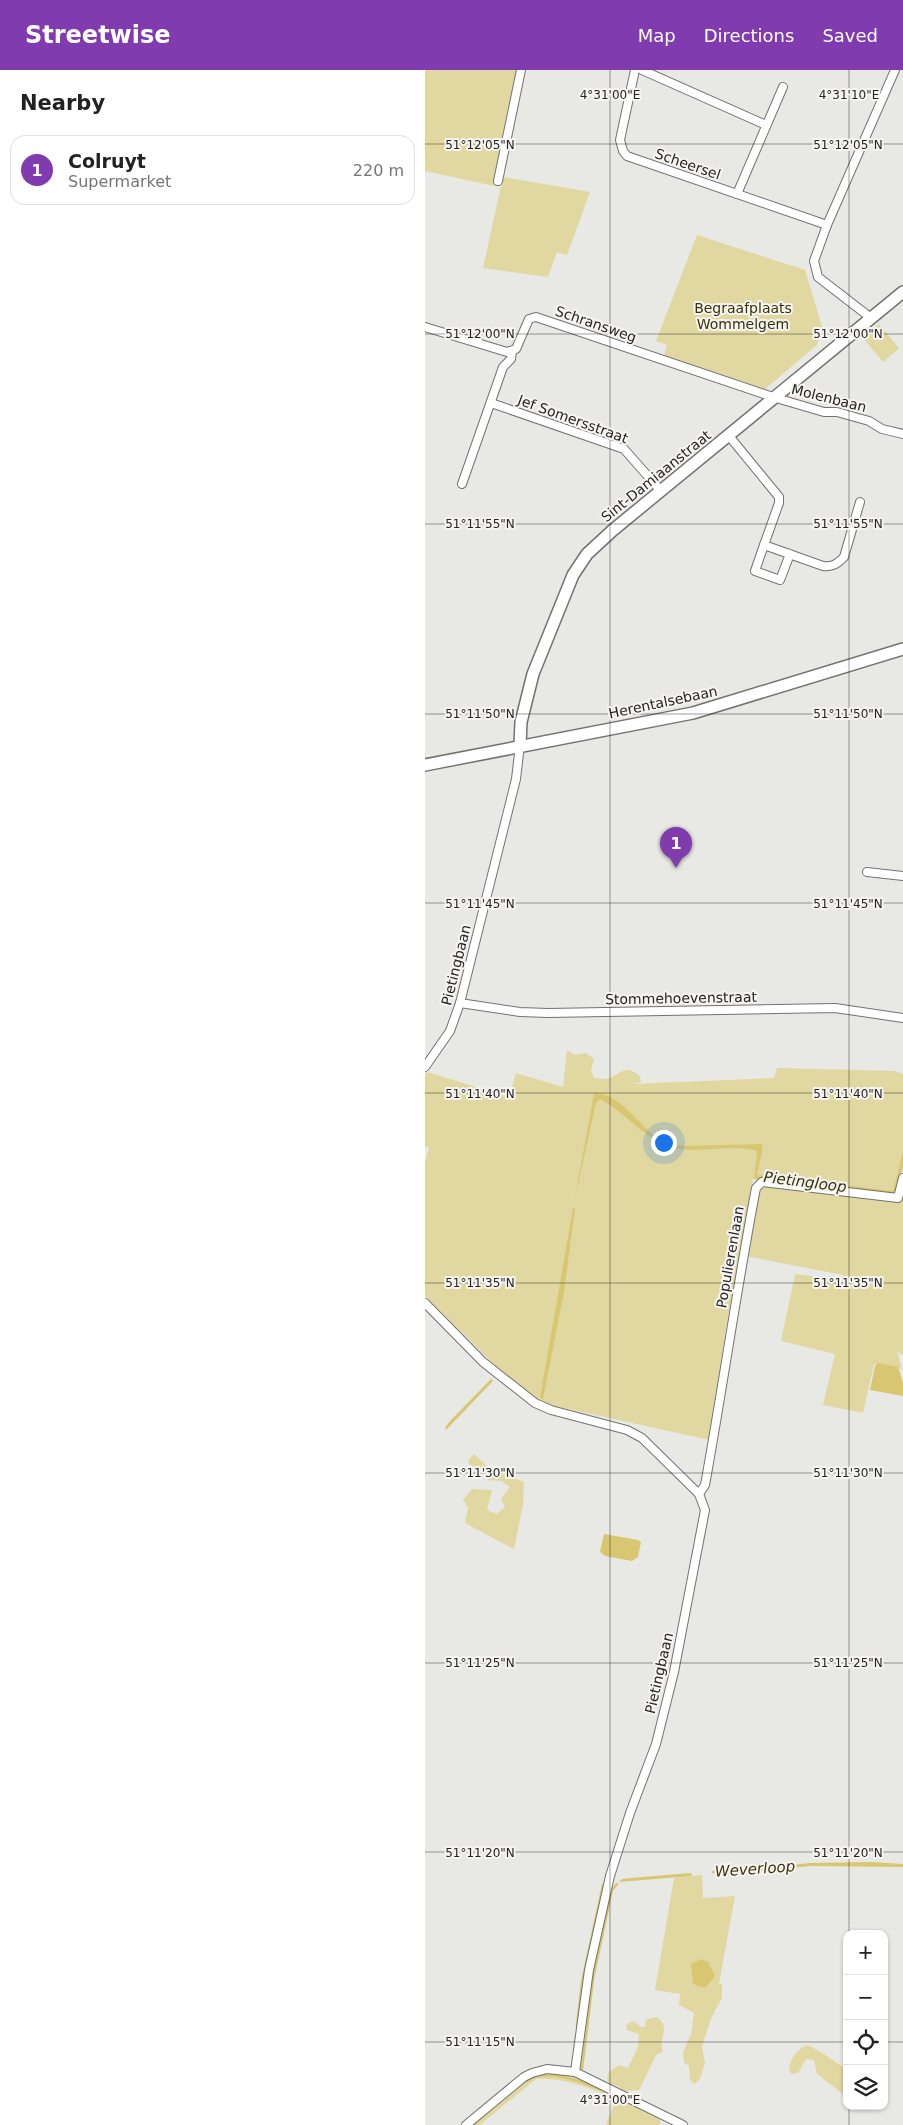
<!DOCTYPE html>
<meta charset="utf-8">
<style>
:root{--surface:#fff;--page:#f2f2f2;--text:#222;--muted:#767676;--line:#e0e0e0;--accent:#803bae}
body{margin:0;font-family:"DejaVu Sans",sans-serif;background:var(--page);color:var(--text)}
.controls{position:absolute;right:15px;bottom:15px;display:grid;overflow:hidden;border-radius:10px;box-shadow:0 1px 4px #0004}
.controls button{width:45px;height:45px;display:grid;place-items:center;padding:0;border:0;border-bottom:1px solid var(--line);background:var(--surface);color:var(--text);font:25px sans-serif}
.you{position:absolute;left:238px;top:1072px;width:18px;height:18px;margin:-12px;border:4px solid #fff;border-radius:50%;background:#1a73e8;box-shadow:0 0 0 8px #1a73e833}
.badge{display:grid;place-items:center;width:32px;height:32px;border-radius:50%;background:var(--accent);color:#fff;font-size:16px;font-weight:700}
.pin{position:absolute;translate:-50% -41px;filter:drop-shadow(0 1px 2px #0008)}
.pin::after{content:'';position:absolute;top:26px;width:18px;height:15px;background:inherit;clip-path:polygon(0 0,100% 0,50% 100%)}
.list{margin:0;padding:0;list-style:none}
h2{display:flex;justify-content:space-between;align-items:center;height:65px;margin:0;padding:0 20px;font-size:21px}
h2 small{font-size:16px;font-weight:400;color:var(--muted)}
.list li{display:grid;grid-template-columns:32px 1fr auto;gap:15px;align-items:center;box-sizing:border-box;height:70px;margin:0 10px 10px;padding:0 10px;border:1px solid var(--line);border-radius:15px}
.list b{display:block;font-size:19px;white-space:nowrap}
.list p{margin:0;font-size:16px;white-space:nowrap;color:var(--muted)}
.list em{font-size:16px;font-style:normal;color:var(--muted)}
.icon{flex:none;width:28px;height:28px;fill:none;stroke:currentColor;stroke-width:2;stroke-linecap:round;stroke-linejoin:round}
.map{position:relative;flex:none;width:478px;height:2055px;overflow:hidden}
header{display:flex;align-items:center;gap:30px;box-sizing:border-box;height:70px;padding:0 25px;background:var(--accent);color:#fff}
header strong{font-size:24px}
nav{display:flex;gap:28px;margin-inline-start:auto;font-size:18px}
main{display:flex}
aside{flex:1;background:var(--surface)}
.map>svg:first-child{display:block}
.green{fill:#e1d7a1}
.water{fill:#d8c770}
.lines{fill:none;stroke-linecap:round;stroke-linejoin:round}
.stream{stroke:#d8c770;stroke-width:2.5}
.street-casing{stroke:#73726f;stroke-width:10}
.secondary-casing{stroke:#73726f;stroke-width:14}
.street{stroke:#fff;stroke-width:8}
.secondary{stroke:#fff;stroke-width:11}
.ticks{fill:none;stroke:#242422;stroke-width:1;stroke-opacity:0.45}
.labels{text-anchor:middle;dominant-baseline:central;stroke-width:4;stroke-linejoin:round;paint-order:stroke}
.street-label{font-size:14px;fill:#242422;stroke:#f6f5f1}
.park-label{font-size:14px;fill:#373009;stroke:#f6f5f1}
.water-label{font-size:15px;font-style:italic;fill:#373008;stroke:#f6f5f1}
.ticks-label{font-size:12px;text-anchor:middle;fill:#242422;stroke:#f6f5f1;stroke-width:4;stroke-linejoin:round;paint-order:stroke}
</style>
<header>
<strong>Streetwise</strong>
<nav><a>Map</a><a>Directions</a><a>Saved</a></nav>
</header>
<main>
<aside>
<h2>Nearby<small></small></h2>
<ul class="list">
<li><span class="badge">1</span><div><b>Colruyt</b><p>Supermarket</p></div><em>220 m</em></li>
</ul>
</aside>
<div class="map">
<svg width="478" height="2055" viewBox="0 0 478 2055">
<rect width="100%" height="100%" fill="#e8e8e4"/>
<g class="green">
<polygon points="0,0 94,0 69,116 0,101"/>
<polygon points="78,107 165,122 142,185 132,182 123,207 58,198"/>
<polygon points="272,165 380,200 398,260 392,275 340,319 239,286 242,275 231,271"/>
<polygon points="454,254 474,278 458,292 438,268"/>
<path d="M142,980L150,985L161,983L169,989L166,1001L169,1008C173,1008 181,1010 185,1008C198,1001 201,995 215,1006L216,1012L208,1014L349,1008L352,998L469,1001L478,1004V1094L470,1125L328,1109L301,1258L285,1370L120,1334L86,1311L0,1226V1091L4,1078L0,1076V1004L2,1002L84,1027L91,1003L138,1017Z"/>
<polygon points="478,1115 478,1285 472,1281 477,1299 449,1294 438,1343 398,1335 410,1284 356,1271 370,1204 417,1210 418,1205 321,1186 333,1122 339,1116 468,1130"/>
<polygon points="49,1384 65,1399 99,1412 98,1435 89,1479 40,1453 43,1438 38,1430 47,1419 67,1420 62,1440 72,1444 80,1437 76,1429 85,1417 76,1411 63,1410 54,1398 45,1395 43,1391"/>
<polygon points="277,1805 278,1828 310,1826 294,1914 297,1914 297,1928 286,1948 277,1977 280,1993 275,2009 269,2014 265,2010 264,1996 259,1993 258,1982 266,1964 269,1943 254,1935 255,1924 230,1920 249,1808"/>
<path d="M231,1947C248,1958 232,1967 238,1981L231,1985L214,2020L199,2021L193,2016L185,2015L182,2009L184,2002L194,1995L203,1998L213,1977L214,1964L202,1960L201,1955L208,1951L216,1957H220L221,1950Z"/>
<path d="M382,1975C397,1981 407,1991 422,1999V2027L392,2004L389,1990L381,1989L373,2003L366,2004L364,1998C367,1987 372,1979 382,1975Z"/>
<path d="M122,2002L154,2008L196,2027L195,2030L198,2029L235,2045V2055H181L188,2037L195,2030C169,2020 140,2007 111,2009L55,2055H46L102,2009Z"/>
</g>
<g class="water">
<path d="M169,1023C198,1024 213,1057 236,1070C243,1074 252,1075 259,1076L336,1074L338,1076L332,1105L468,1121L478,1082V1097L472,1122L468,1124L329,1109L332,1081C304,1073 274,1085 246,1077C222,1070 199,1042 175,1029L171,1033L149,1133Z"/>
<polygon points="148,1138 150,1138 139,1222 118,1329 115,1328"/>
<polygon points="453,1293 473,1297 478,1313 478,1326 445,1320 450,1296"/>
<polygon points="66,1309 68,1311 21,1360 20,1358 25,1351"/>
<polygon points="179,1464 213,1470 216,1472 213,1487 207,1491 180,1486 175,1482"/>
<polygon points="446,1792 478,1794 478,1797 386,1796 324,1802 321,1800 385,1793"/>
<polygon points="266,1803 267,1806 194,1812 197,1809 205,1808"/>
<polygon points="276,1889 283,1892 290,1906 280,1918 268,1914 266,1894"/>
</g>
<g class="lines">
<g class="stream">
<polyline points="288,1802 322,1800"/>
<polyline points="152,1956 157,1912 178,1815"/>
<polyline points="157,1999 168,1909 187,1820 192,1814"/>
<path d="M48,2055C66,2040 84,2019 105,2009C132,1995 187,2025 212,2036"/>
</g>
<g class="street-casing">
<g id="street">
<polyline points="210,0 195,70 198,81 202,86 402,155"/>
<polyline points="217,0 341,55"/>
<polyline points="73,111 96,0"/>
<polyline points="312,124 358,17"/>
<polyline points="446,248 393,207 389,191 402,155 470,0"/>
<polyline points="0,257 82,282 91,279 104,249 111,247 351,328 399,342 412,342 444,351 457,359 478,364"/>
<polyline points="66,333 199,379 236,421"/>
<polyline points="304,366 354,427 354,433 339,475"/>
<polyline points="37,414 78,297 86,289 87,282"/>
<path d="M365,484L355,510L330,501L339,475L398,496C408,497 412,494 419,487L435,432"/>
<polyline points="442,802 478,806"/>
<polyline points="35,933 95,942 123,943 410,938 478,948"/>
<polyline points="0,997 25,961 35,933 91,709 95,675"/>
<polyline points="0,1233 58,1292 110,1333 126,1340 202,1360 217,1368 274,1424 280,1440 249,1602 231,1674 205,1743 185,1806 164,1900 150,2002"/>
<path d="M274,1424L280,1415C298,1316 312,1217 331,1118L337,1112L473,1128L478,1108"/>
<polyline points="41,2055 99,2007 107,2003 122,1999 150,2002 258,2055"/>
</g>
</g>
<g class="secondary-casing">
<g id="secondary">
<polyline points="95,675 96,652 108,604 148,505 162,484 188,460 478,222"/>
<polyline points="0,695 268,643 478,579"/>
</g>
</g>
<use href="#street" class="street"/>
<use href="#secondary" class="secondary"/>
</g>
<path class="ticks" d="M185,0V2055M424,0V1864M0,74H478M0,264H478M0,454H478M0,644H478M0,833H478M0,1023H478M0,1213H478M0,1403H478M0,1593H478M0,1782H478M0,1972H422M459,1972H478M424,2036V2055"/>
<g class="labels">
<g class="street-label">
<text transform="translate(263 94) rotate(19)">Scheersel</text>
<text transform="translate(171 254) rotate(19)">Schransweg</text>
<text transform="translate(404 328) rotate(14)">Molenbaan</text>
<text transform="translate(148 349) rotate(20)">Jef Somersstraat</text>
<text transform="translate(231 406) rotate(-39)">Sint-Damiaanstraat</text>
<text transform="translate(238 632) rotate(-12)">Herentalsebaan</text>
<text transform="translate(31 895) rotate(-76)">Pietingbaan</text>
<text transform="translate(256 928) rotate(-1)">Stommehoevenstraat</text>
<text transform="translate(305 1187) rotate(-80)">Populierenlaan</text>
<text transform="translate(234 1603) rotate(-77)">Pietingbaan</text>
</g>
<g class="park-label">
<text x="318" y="238">Begraafplaats<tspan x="318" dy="16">Wommelgem</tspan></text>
</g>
<g class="water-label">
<text transform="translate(380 1112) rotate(7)">Pietingloop</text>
<text transform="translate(330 1799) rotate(-4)">Weverloop</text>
</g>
</g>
<g class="ticks-label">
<text x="185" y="29">4°31'00"E</text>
<text x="424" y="29">4°31'10"E</text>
<text x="55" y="79">51°12'05"N</text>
<text x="423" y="79">51°12'05"N</text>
<text x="55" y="268">51°12'00"N</text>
<text x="423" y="268">51°12'00"N</text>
<text x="55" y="458">51°11'55"N</text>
<text x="423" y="458">51°11'55"N</text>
<text x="55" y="648">51°11'50"N</text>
<text x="423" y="648">51°11'50"N</text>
<text x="55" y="838">51°11'45"N</text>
<text x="423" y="838">51°11'45"N</text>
<text x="55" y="1028">51°11'40"N</text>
<text x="423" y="1028">51°11'40"N</text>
<text x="55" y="1217">51°11'35"N</text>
<text x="423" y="1217">51°11'35"N</text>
<text x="55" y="1407">51°11'30"N</text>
<text x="423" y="1407">51°11'30"N</text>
<text x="55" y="1597">51°11'25"N</text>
<text x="423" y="1597">51°11'25"N</text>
<text x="55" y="1787">51°11'20"N</text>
<text x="423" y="1787">51°11'20"N</text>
<text x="55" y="1976">51°11'15"N</text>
<text x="185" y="2034">4°31'00"E</text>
</g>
</svg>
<div class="controls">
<button>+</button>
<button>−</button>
<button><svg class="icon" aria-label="locate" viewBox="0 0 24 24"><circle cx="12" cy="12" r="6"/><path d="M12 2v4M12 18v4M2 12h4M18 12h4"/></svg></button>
<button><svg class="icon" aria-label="layers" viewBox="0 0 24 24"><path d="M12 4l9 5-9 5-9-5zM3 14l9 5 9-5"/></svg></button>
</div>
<div class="you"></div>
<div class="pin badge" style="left:251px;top:798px">1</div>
</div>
</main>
